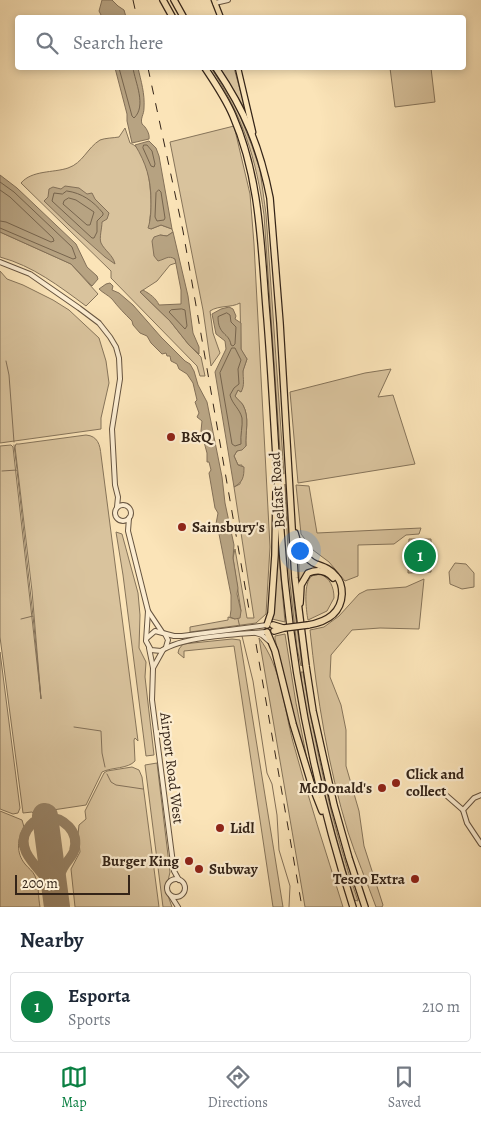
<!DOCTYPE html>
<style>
:root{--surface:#fff;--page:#f2f2f3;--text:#1f2937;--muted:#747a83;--line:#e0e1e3;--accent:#0b8043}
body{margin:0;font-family:Alegreya,serif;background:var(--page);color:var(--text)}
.scale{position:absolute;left:15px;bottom:12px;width:115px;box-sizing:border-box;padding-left:5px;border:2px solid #342418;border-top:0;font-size:14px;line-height:18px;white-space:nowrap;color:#342418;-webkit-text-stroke:4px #fcedd1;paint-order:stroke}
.you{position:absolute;left:299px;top:550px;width:18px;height:18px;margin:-12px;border:4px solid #fff;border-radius:50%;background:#1a73e8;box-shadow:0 0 0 8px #1a73e833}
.badge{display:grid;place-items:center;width:32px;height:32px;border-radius:50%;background:var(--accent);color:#fff;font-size:16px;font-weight:700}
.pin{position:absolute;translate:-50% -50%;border:2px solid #fff;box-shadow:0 1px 5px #0006}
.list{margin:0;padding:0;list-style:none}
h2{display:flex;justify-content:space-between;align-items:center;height:65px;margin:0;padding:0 20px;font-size:21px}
h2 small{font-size:16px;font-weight:400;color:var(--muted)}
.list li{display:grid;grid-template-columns:32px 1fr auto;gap:15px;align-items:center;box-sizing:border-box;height:70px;margin:0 10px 10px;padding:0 10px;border:1px solid var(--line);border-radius:5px}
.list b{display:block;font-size:19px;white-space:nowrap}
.list p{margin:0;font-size:16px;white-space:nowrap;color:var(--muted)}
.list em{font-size:16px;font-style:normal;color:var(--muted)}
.icon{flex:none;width:28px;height:28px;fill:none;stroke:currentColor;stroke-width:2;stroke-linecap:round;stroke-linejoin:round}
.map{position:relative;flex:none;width:481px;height:907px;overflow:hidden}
.search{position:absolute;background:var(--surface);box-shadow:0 2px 8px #0003;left:15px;right:15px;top:15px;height:55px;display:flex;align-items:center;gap:12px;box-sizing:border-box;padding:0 18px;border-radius:5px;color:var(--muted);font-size:19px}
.sheet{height:145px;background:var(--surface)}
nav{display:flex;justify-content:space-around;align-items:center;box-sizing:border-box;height:70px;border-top:1px solid var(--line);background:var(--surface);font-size:14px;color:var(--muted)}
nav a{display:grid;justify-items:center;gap:2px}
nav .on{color:var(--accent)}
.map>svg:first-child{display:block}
.green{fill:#d9c39d;stroke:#86745a}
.water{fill:#b7a382;stroke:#837058}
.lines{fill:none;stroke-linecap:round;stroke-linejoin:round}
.shore{stroke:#76644d;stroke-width:1}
.stream{stroke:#837058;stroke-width:1}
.taxiway{stroke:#988468;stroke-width:10}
.runway{stroke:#988468;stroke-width:26}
.minor-casing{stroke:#665440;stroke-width:6}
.major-casing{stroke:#342418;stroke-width:7}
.highway-casing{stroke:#342418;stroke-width:8}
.minor{stroke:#fcedd1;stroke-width:4}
.major{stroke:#fbe4b8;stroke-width:4.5}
.highway{stroke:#fbe4b8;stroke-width:5.5}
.rail{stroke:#342418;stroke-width:1;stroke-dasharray:9 9;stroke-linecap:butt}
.highway-bridge-casing{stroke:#342418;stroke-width:8;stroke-linecap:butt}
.highway-bridge{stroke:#fbe4b8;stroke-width:5.5}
.poi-dot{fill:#8f2418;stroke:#fcedd1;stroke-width:2}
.labels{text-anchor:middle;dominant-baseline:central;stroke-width:4.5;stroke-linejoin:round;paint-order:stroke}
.poi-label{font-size:15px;font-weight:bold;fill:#342418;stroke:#fcedd1;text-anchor:start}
.street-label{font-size:15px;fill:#342418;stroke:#fcedd1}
</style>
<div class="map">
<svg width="481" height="907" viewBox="0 0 481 907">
<rect width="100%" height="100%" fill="#fbe4b8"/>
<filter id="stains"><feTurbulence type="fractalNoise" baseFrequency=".004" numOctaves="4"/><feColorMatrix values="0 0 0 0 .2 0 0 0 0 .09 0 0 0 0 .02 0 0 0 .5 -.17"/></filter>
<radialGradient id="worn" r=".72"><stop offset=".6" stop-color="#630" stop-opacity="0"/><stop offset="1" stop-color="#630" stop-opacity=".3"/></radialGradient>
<g class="green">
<path d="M211,68L229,93L236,106L252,146L260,170L266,214L284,474L282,473L281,466L264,215C256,157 243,117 211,68Z"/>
<polygon points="220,68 234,68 246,111"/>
<polygon points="390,68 431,68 435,102 395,107"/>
<path d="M234,126L250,194L254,244L270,547L266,614L256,623L190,632V627L228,620V617L235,619L241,611L233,558L235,549L247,618H254L234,487L240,484L242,465H238L234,456L237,451L246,446C245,432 250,418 243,405C241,402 237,399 235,396L238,390L241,392L243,370L247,359L241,350L240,303C231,308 219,305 210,311L213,333L220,353L211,366L203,310L170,142Z"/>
<path d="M125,128L130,143C149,150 151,190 151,207C151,215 148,222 151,229L161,225L172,229L173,232L167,236L160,235L166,257L170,256L175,259L176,263L170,265L157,281L140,292L170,321L189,345L201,357L205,376H200L197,366L111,278V271L21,183C32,170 53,173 68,168C83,163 87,148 100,140C105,138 113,138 119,137Z"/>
<path d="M0,232L71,264L98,294L86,306C59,286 33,266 0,257Z"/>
<polygon points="0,271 7,279 23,285 53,300 69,310 99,338 106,361 109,383 101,418 101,429 0,443"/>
<polygon points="391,369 378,397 393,395 415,464 298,483 290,392 365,373"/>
<path d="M86,435C98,436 100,445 101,455L138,741L135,738L134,740L135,761C128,769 112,767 102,772L86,805L33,813L32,812L23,813L0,637V446L11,445L13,447L41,699L32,591L15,447L16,444H19Z"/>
<polygon points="285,484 294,604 302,665 301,666 297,648 289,574"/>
<polygon points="296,485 309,486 317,533 421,528 419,534 406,535 394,544 358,545 358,576 345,581 329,562 313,550 301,534"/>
<polygon points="116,532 122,534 138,593 140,615 139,648 146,662 145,677 154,755 146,756 123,575"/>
<polygon points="409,539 431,539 431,572 408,573"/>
<polygon points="278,544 285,622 272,619"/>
<path d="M299,554L304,559L323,568C311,567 306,571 299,581Z"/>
<polygon points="455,563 466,564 474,573 474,587 462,589 450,584 449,572"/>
<path d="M320,574C330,578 334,587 334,598L327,611L308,620C306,610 303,582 312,576C314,575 317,575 320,574Z"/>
<path d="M424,579L419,629L380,628L352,630L331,655L330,677L341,705L346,730V766L359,811L364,846L383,905L382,907H376C367,882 356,857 348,832C328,766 317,698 310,630L324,627L339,616L359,594L367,590L406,587Z"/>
<polygon points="285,634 296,703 307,759 300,742 275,639 275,636"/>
<path d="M259,638C281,666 284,708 293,742C308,798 326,852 343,907H305Z"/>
<polygon points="232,639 240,640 283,907 273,907 234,646 184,651 184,658 178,653 179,649 183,644"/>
<polygon points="0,652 20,808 18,813 13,814 0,809"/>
<path d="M301,672H303C316,749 332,827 358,901L354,900C337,842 320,784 309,725C306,708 301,690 301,672Z"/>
<polygon points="157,763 170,872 166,890 172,907 163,907 145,765"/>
<polygon points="132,767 139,770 142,777 159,907 75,907 71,869 80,852 78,834 79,825 86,819 85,811 104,773 107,771"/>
<path d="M0,811L22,820L24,827C17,839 16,853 25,864C28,868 33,871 35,876C39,885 38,897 40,907H0Z"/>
</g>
<g class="water">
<polygon points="102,0 112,0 118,6 124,10 126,17 102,17 99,11"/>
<path d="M115,68H138C141,81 145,94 144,108C144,115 140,118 142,124C146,127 150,134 149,139L132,143L127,121V114Z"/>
<path d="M149,141L156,148L159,156L172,229L161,225L151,229L148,228C151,219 151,210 151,201C151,179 146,163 135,145Z"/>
<polygon points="0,175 17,188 76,244 87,267 97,276 98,279 92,286 71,264 0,232"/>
<path d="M65,186L79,188L87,194L92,193L95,199L109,213L107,219L102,222C102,228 99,238 101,243C105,251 113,255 115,264L105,257L69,225L44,201L48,197L49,189L53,187L61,189Z"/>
<path d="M173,232L188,296L193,333L199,347V354L189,345L170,321L140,292L143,290C150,294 156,298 159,305L181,304V290L175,259C168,255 166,259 158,261L154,256L152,241L154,237L160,235L167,236Z"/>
<path d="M110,283L113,286L112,290L119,293L133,305L161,337L185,361L190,364L194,371L198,385L207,402L222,477L225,503L234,545L233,558L238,588L237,594L241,611L240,618L235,619L230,617L231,610V595L219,534L221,528L216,524L218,513L215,508L209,473L211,470L209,462H207V453L201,431L202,421L197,417L199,413L195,402L197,400L193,383L187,374L179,369L177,364L171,361L170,356H167L166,353L162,354L151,343L147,336L140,333L133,325L132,321C125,314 118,307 112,299C108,295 103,293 99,289L106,284Z"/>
<path d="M229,307L233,309L236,316L235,319L241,323V349L247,359C246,363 244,367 243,371C243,379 245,385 241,392L238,390L235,396C237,399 241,402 243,405C250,418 245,432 246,446L242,450L237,451L234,456L238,465L244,467C244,477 243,482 234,487L215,372L226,349L225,341L216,334L212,314L221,309Z"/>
</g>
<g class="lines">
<g class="shore">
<path d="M119,68L132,116L134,118C147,106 135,82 133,68"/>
<polygon points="144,145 147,145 152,151 155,164 154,167 151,166 143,148"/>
<polyline points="0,182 14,192 72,247 76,258 73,259 0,228"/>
<polyline points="0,190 10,197 53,238 54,241 51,242 6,222 0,221"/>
<polygon points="159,190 161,192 165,218 164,220 157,221 155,217 156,193"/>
<path d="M67,191C82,193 93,201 103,213V215L97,221V232L94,238H92L52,201L54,193L62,194Z"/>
<polygon points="69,198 76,200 94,212 90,225 87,225 63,204 64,201"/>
<polygon points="182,309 185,310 187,326 185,329 169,312 171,310"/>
<path d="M227,313L230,315L231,322L236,327L235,344L233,346L231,345C229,332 218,336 218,317Z"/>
<path d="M232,348H235L241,360L238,369L239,384L234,388L230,395C232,404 240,409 242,418C243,426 240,435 241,444L235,446L232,444L220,373Z"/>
</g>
<g class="stream">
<polyline points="6,361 9,375 14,442"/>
<polyline points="14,445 17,469"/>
<polyline points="2,471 17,470 33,616"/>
<polyline points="21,619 33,616 41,698"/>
<polyline points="238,619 241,632"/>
<polyline points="242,636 253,681 267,773 272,784 277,815 279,850 290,886 289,907"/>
<polyline points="74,727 101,731 102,753 105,767"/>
<polyline points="107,774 111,782 116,785 143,789"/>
</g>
<path class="taxiway" d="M46,817C63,817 80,831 74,851C72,857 66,862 63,868C59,875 57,883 55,891C45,871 13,853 27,830C31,823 37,819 46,817Z"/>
<polyline class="runway" points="45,816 57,907"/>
<g class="minor-casing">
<g id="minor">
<polyline points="215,3 228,0"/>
<polyline points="0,262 30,274 79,308 99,323 110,337 116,347 119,358 120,379 112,429 115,485 118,497 117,507"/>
<circle cx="123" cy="513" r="8"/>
<path d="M129,518L128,531L148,611L146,641L151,650L161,651C183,636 238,634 266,632"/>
<polyline points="148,611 162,632"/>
<polyline points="256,633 262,635 269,641"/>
<polyline points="165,634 168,640 166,647"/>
<polyline points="147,638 155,631 174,636 182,636 267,625"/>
<polyline points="149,648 153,668 152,700 174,871 179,880"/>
<polyline points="153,668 163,650"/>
<polyline points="481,795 474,798 463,810 467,823 481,844"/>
<polyline points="447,796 463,810"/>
<circle cx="176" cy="888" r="9"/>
<polyline points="171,896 178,907"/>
</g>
</g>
<g class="major-casing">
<g id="major">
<polyline points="214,0 221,18"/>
<polyline points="238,68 253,132"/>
</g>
</g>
<g class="highway-casing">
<g id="highway">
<polyline points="163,0 173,18"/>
<polyline points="174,0 184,18"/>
<path d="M205,68C215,83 226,99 233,116C261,180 261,251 267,319C274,407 277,495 285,582C296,693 319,801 353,907"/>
<path d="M216,68C245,111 260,147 270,198L280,323L295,578L306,666L313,711L334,805L349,858L365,907"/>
<path d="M295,533C298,545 304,559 316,564C324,567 331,569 336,576C341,581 342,587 342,594C341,614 326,622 308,625"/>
<path d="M300,603L301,585L308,573C318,569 326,570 333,578"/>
<polyline points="267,625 271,613 275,555 276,492"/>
<polyline points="273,625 283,628"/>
<polyline points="274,631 284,628"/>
<polyline points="267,632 275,651 293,724 311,783 322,811"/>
</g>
</g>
<use href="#minor" class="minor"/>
<use href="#major" class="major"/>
<use href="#highway" class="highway"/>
<g class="rail">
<polyline points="133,0 137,18"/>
<polyline points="148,68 183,231 250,615"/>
<polyline points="256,644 302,907"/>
</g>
<g class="highway-bridge-casing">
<polyline id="highway-bridge" points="284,628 308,625"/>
</g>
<use href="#highway-bridge" class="highway-bridge"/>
</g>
<g class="poi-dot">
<circle cx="171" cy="437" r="5"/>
<circle cx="182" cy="527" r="5"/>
<circle cx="396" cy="783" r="5"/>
<circle cx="382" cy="788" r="5"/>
<circle cx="220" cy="828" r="5"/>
<circle cx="189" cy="861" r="5"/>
<circle cx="199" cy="869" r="5"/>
<circle cx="415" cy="879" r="5"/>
</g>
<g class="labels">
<g class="poi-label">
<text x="181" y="437">B&amp;Q</text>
<text x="192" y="527">Sainsbury's</text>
<text x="406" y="774">Click and<tspan x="406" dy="17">collect</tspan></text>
<text x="372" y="788" text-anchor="end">McDonald's</text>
<text x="230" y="828">Lidl</text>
<text x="179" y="861" text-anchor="end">Burger King</text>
<text x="209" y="869">Subway</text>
<text x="405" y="879" text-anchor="end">Tesco Extra</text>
</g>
<g class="street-label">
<text transform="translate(277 490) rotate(-94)">Belfast Road</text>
<text transform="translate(172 768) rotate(83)">Airport Road West</text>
</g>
</g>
<rect width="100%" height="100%" filter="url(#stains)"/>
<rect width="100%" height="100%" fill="url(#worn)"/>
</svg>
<div class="scale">200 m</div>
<div class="you"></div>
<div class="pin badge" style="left:420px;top:556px">1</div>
<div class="search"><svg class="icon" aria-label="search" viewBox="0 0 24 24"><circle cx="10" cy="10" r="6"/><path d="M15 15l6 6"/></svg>Search here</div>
</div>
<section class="sheet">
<h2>Nearby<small></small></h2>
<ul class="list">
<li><span class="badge">1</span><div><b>Esporta</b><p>Sports</p></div><em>210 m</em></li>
</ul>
</section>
<nav>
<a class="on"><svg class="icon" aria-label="map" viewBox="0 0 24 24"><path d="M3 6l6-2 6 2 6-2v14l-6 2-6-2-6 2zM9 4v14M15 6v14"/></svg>Map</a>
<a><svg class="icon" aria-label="directions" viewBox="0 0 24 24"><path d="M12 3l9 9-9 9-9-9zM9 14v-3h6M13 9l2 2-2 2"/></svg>Directions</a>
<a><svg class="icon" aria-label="saved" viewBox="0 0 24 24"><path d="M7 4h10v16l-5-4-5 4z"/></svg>Saved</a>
</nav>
